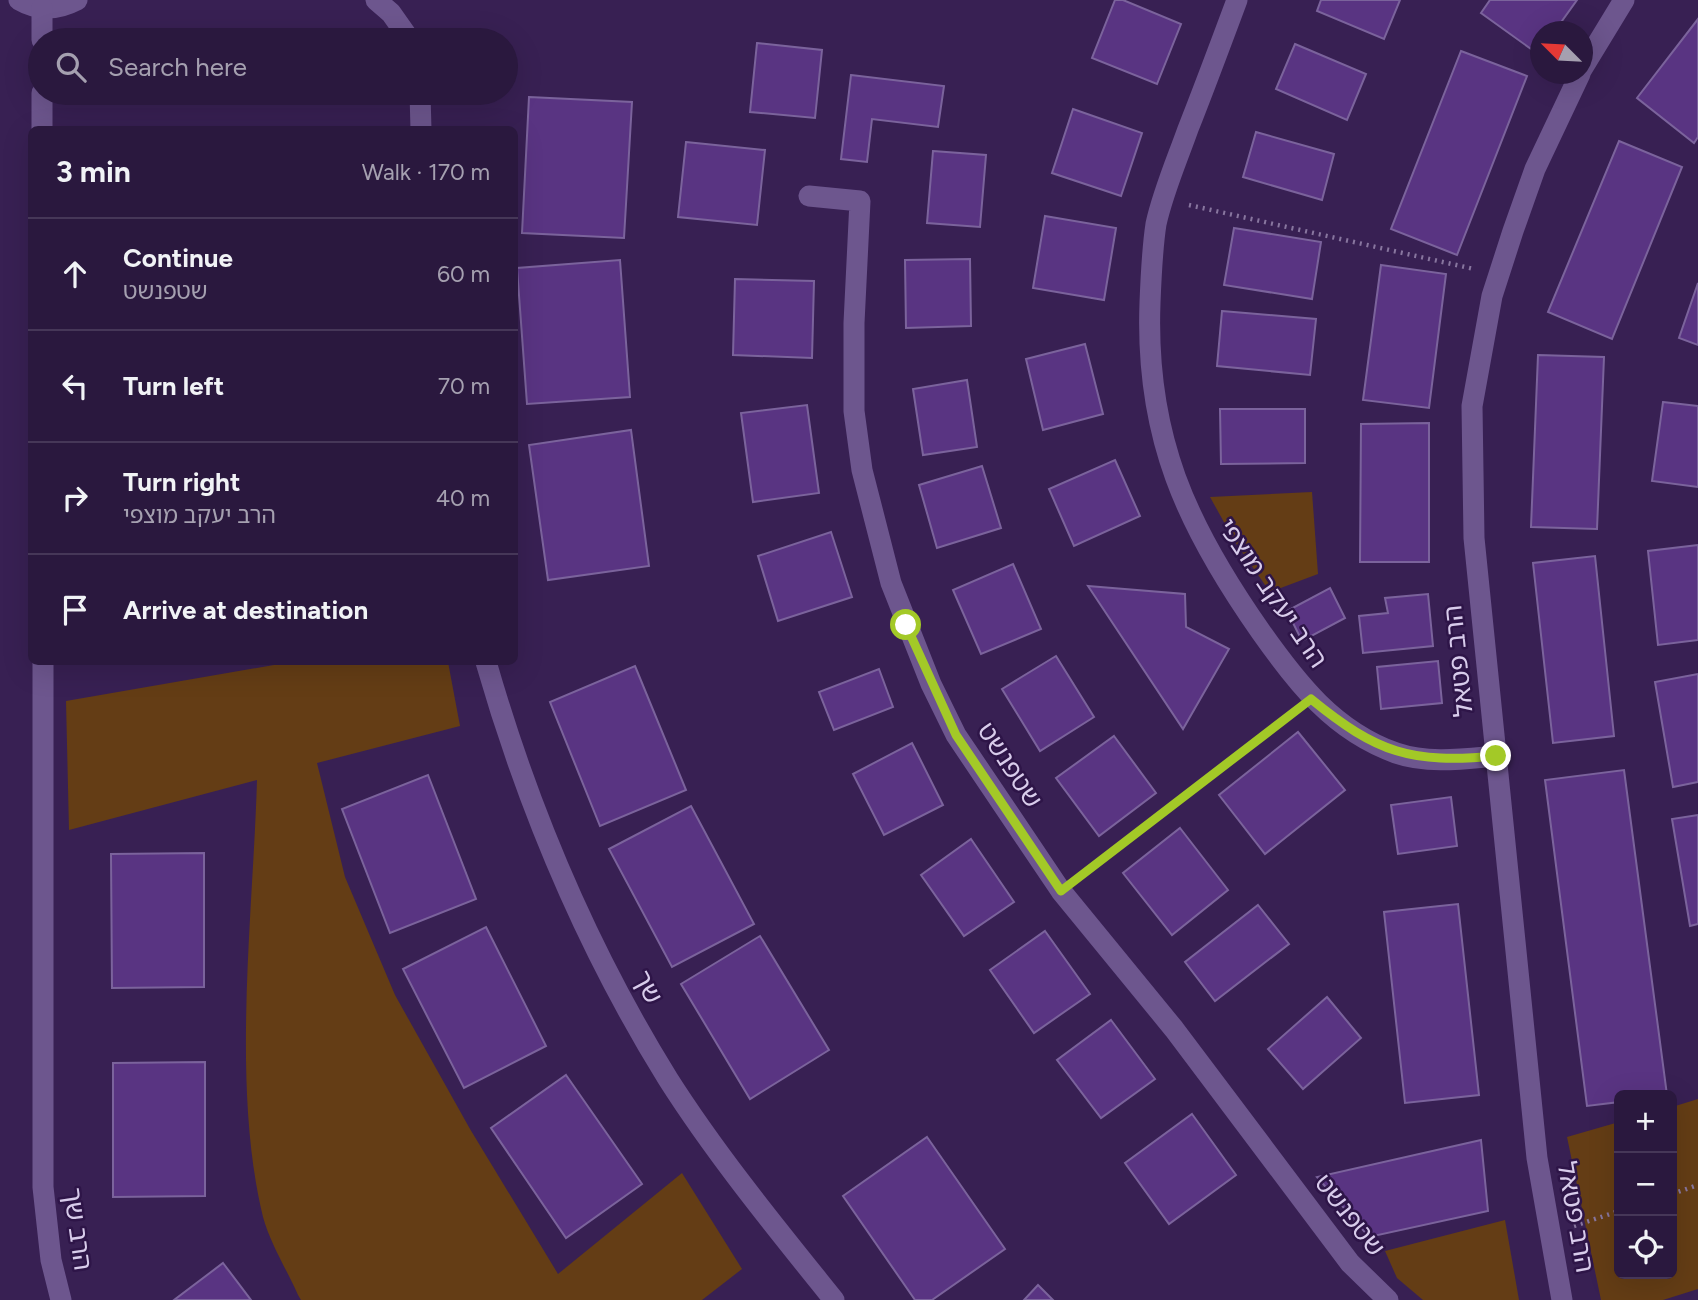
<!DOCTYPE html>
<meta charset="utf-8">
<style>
:root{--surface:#2a183e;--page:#362549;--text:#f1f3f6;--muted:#a5a0b0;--line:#463758}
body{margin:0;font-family:Figtree,"Noto Sans Hebrew",sans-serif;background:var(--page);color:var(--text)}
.controls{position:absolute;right:21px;bottom:21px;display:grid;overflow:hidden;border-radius:10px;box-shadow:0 7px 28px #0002}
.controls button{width:63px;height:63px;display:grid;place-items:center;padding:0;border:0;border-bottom:2px solid var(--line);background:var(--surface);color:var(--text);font:35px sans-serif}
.compass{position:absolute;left:1530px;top:21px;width:63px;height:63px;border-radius:50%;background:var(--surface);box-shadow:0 7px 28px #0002;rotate:294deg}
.stop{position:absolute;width:21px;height:21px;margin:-16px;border:5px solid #a3c927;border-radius:50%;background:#fff}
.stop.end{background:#a3c927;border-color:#fff;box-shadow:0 2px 7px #0008}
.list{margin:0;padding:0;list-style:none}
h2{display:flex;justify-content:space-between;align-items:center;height:91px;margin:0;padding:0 28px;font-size:30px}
h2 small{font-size:23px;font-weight:400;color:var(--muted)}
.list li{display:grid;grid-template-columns:46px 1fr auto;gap:21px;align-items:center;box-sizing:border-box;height:112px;padding:0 28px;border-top:2px solid var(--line)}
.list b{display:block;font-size:26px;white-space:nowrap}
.list p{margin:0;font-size:23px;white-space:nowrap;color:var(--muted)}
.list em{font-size:23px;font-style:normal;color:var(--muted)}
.icon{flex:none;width:38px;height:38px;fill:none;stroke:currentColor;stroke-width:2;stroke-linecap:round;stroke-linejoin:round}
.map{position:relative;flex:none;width:1698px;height:1300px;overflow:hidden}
.search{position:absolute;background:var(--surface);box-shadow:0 7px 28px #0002;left:28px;top:28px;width:490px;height:77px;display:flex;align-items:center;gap:18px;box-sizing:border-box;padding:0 24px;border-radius:38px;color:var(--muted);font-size:26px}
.panel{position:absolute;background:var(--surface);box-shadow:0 7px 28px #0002;left:28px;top:126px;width:490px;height:539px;border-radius:10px}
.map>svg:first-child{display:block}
.green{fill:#643d15}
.building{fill:#593482;stroke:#7b639c;stroke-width:2}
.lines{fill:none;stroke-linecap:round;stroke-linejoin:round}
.path{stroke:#88769f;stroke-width:4.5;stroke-dasharray:2 5;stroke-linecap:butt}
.minor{stroke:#6d568e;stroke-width:21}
.route{stroke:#a3c927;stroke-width:9}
.labels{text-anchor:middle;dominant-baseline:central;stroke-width:5;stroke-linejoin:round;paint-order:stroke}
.street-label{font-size:26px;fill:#d8cceb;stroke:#2e1548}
</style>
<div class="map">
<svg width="1698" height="1300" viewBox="0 0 1698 1300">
<rect width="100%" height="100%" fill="#382053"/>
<g class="green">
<polygon points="1312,492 1318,574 1270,592 1235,542 1210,497"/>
<path d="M291,662H448L460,726L317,763L345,877L395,995L470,1129L558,1274L682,1173L742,1269L702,1300H301L298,1295C287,1270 270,1243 263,1217C231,1085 253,917 257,780L69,830L66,701Z"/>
<polygon points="1698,1099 1698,1289 1663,1300 1601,1300 1567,1137 1619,1122 1619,1274 1672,1274 1672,1107"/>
<polygon points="1505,1220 1519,1300 1423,1300 1397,1278 1385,1251"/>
</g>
<g class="building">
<polygon points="1115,0 1123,0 1181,24 1157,84 1092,58"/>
<polygon points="1321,0 1400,0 1384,39 1317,11"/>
<polygon points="1490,0 1577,0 1554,32 1540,32 1538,54 1481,13"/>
<polygon points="1698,19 1698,137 1694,143 1637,98"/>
<polygon points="757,43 822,50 815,118 750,112"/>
<polygon points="1295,44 1366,74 1347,120 1276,89"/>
<polygon points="1461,51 1527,76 1457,255 1391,229"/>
<polygon points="851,75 944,86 938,127 872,119 867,162 841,159"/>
<polygon points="529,97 632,102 624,238 522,233"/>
<polygon points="1073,109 1142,133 1121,196 1052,173"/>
<polygon points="1256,132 1334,154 1322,200 1243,177"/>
<polygon points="1619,141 1682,167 1612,339 1548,312"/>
<polygon points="686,142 765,150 757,225 678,217"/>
<polygon points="933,151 986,155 980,227 927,223"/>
<polygon points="1045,216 1116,228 1104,300 1033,288"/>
<polygon points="1234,228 1321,242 1312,299 1224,285"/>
<polygon points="970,259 971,326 906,328 905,260"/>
<polygon points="620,260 630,397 527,404 517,268"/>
<polygon points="1381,265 1446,274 1429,408 1363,400"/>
<polygon points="735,279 814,281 812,358 733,355"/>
<polygon points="1698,283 1698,345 1679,338"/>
<polygon points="1222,311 1316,319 1310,375 1217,366"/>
<polygon points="1085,344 1103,414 1043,430 1026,359"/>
<polygon points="1538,355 1604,357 1597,529 1531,527"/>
<polygon points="967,380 977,447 923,455 913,389"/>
<polygon points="1663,402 1698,406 1698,487 1652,481"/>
<polygon points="807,405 819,493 753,502 741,413"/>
<polygon points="1220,409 1305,409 1305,463 1221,464"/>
<polygon points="1429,423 1429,562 1360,562 1361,424"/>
<polygon points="631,430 649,566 548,580 529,445"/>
<polygon points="1115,460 1140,516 1074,546 1049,489"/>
<polygon points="982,466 1001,528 937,548 919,485"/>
<polygon points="831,532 852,597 778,621 758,556"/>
<polygon points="1698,545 1698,640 1658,645 1648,551"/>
<polygon points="1595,556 1614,736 1553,743 1533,563"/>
<polygon points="1013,564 1041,629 981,654 953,590"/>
<polygon points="1088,586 1185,594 1186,627 1229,649 1183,729"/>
<polygon points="1330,588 1345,618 1302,641 1287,611"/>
<polygon points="1428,594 1433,646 1363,653 1359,616 1388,613 1385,598"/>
<polygon points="1056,656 1094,717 1040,751 1002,689"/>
<polygon points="1438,661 1442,703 1381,709 1377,667"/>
<polygon points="635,666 686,790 600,826 550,702"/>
<polygon points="879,669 893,707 834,730 819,692"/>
<polygon points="1698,674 1698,782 1673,787 1655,682"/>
<polygon points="1298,732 1345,790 1265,854 1219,795"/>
<polygon points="1114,736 1156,793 1099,836 1056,778"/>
<polygon points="912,743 943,805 884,835 853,774"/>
<polygon points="1624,770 1667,1095 1619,1095 1619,1102 1587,1106 1545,780"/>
<polygon points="428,775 476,899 390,933 342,809"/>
<polygon points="1451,797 1457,846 1398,854 1391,805"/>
<polygon points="691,806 754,924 672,967 609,849"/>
<polygon points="1698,815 1698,924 1690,926 1672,819"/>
<polygon points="1180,828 1228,890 1172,935 1123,873"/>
<polygon points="971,839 1014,902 964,936 921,875"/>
<polygon points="204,853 204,987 112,988 111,854"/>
<polygon points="1458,904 1479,1095 1405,1103 1384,912"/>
<polygon points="1258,905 1289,944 1215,1001 1185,962"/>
<polygon points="486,927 546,1046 464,1088 403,969"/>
<polygon points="1045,931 1090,994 1034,1033 990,970"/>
<polygon points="760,936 829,1050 750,1099 681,984"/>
<polygon points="1327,997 1361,1038 1303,1089 1268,1049"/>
<polygon points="1111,1020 1155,1079 1101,1118 1057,1060"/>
<polygon points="205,1062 205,1196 113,1197 113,1063"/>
<polygon points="566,1075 642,1184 566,1238 491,1128"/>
<polygon points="1192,1114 1236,1175 1169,1224 1125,1163"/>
<polygon points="927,1137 1005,1249 932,1300 915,1300 843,1196"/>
<polygon points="1481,1140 1488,1211 1369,1237 1317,1177"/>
<polygon points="223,1263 251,1300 174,1300"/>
<polygon points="1038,1285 1053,1300 1024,1300"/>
</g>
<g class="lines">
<g class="path">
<polyline points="1189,205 1474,269"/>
<polyline points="1081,875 1293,712"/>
<polyline points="1672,1194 1698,1185"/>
<polyline points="1574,1226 1619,1211"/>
</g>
<g class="minor">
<path d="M19,0C38,11 58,10 77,0"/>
<polyline points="376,0 391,13 410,40"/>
<path d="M1237,0C1221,43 1205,86 1188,129C1177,160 1163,192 1156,224C1152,250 1151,277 1150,303C1145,436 1186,525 1261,632C1297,683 1334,731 1396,753C1428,764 1463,759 1496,756"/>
<polyline points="42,8 42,40"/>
<polyline points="1582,69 1624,0"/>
<polyline points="42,93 42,130"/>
<polyline points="420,93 421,130"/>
<polyline points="809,196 860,201 854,323 854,411 862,470 891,583 931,684 956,735 1061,891 1174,1029 1350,1263 1388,1300"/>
<polyline points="43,662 43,1187 51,1260 61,1300"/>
<path d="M486,662C528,808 588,950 668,1079C717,1156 777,1229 834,1300"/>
<polyline points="1562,1300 1537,1158 1474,538 1472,406 1492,296 1513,231 1535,169 1580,74"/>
</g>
</g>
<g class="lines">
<path class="route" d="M906,625L956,735L1061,891L1311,699C1377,753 1411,764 1496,756"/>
</g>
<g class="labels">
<g class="street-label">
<text transform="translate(1273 593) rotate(56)">הרב יעקב מוצפי</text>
<text transform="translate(1458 661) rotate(-96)">הרב פטאל</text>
<text transform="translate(1010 765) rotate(57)">שטפנשט</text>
<text transform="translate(648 987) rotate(62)">שך</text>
<text transform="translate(1350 1215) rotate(52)">שטפנשט</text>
<text transform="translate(1576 1217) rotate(80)">הרב פטאל</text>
<text transform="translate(78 1229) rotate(82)">הרב שך</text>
</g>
</g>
</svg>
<div class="controls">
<button>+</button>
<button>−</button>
<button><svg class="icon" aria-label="locate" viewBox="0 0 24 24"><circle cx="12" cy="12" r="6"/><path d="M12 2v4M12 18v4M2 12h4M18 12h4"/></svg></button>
</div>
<svg class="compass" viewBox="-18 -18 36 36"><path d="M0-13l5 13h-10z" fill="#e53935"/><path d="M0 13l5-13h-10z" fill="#a5a0b0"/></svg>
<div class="stop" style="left:906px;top:625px"></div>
<div class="stop end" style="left:1496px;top:756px"></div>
<div class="search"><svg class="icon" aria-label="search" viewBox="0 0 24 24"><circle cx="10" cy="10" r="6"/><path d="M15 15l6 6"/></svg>Search here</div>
<section class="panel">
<h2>3 min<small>Walk · 170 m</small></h2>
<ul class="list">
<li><svg class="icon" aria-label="ahead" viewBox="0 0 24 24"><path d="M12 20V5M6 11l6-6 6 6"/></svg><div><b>Continue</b><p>שטפנשט</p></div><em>60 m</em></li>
<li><svg class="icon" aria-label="left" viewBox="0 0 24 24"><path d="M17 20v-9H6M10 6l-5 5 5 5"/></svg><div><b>Turn left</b></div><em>70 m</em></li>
<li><svg class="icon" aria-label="right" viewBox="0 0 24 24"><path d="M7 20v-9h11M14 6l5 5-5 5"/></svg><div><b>Turn right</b><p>הרב יעקב מוצפי</p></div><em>40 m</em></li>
<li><svg class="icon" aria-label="arrive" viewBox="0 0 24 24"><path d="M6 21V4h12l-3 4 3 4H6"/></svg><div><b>Arrive at destination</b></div></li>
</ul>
</section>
</div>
